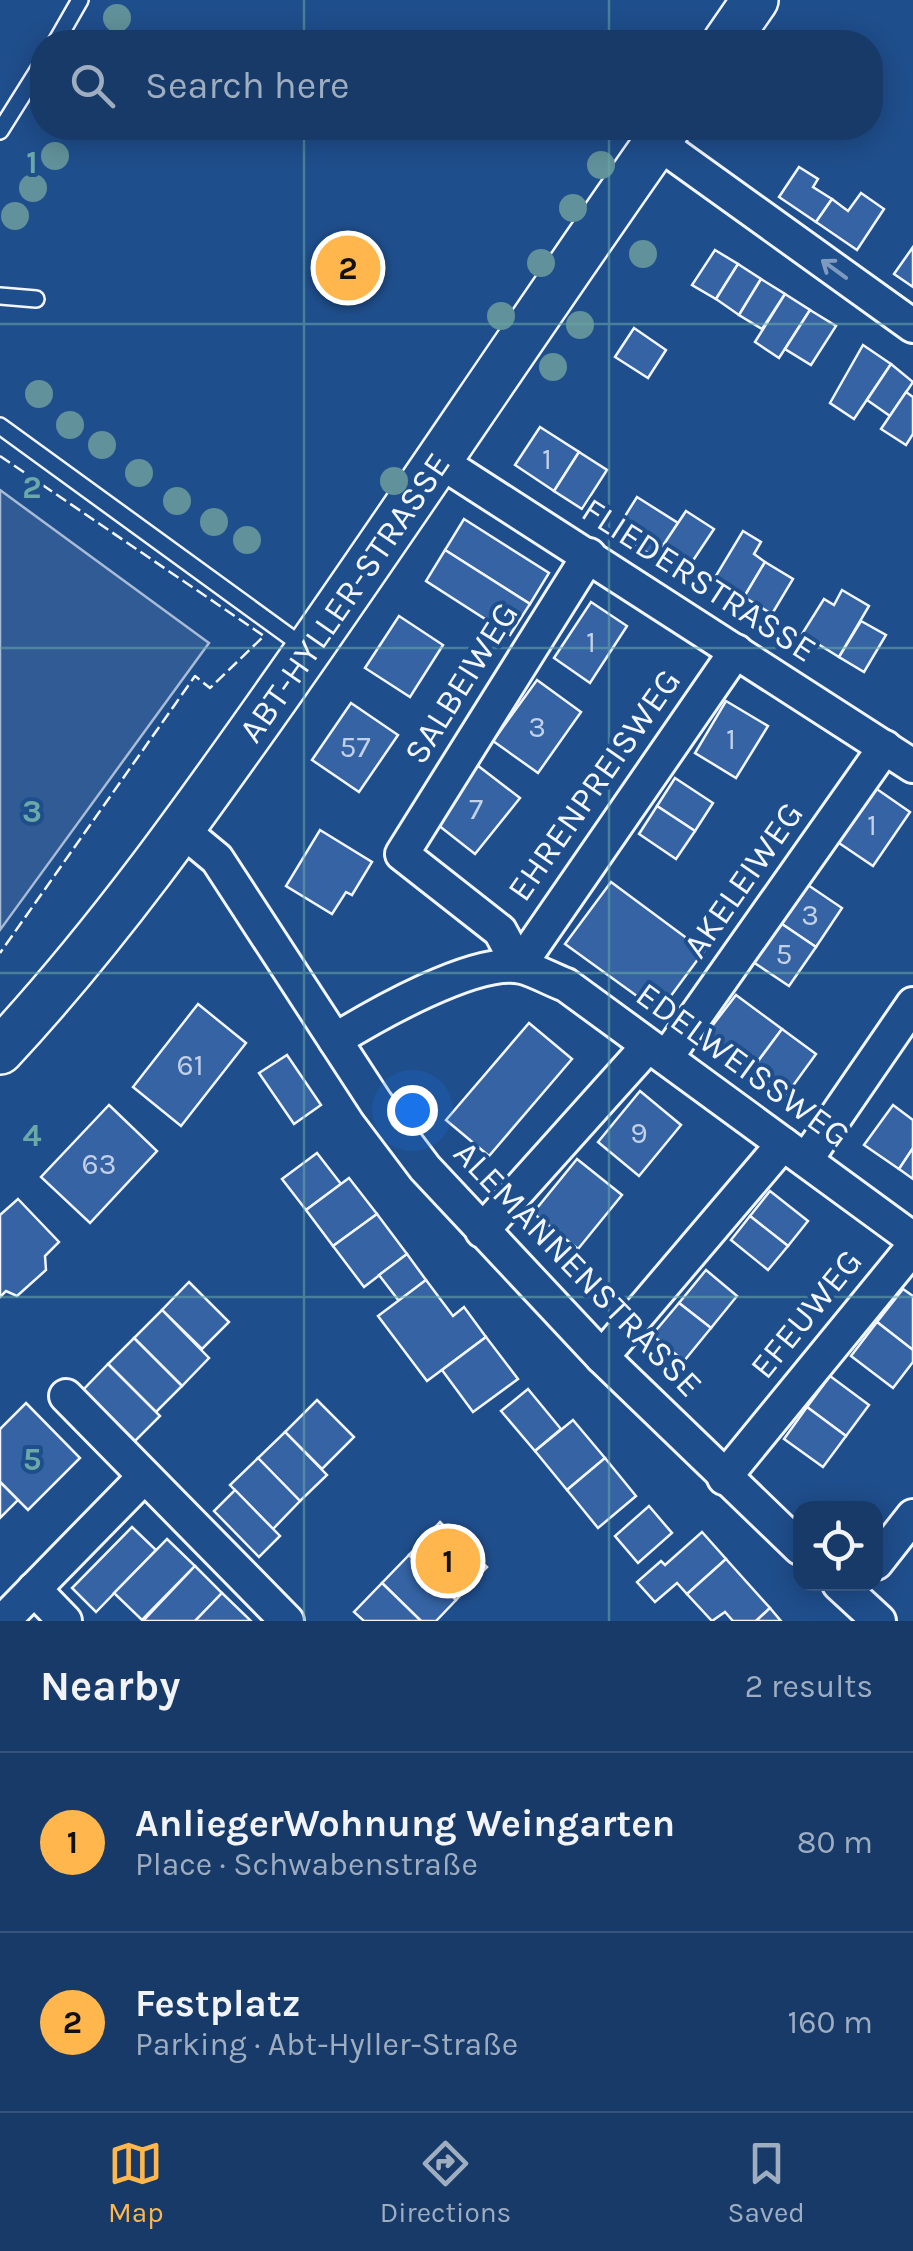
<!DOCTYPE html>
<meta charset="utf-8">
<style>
:root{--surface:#173a69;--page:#20416f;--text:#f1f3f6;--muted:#9eadc0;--line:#36547d;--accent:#ffb74d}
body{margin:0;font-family:Karla,sans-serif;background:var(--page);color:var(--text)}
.controls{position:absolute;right:30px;bottom:30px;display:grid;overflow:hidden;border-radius:20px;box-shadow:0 5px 25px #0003}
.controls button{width:90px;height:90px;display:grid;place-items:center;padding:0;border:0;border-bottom:2px solid var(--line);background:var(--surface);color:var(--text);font:50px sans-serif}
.you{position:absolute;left:412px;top:1110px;width:35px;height:35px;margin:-25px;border:8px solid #fff;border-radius:50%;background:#1a73e8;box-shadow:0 0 0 15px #1a73e833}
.badge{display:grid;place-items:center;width:65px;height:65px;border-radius:50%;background:var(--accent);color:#111;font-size:32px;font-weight:700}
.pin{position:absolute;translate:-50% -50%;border:5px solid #fff;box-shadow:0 2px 10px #0006}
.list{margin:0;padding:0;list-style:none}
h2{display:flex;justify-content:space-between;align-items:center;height:130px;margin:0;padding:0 40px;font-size:42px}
h2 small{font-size:32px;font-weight:400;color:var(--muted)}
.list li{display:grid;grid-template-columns:65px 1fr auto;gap:30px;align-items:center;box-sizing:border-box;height:180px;padding:0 40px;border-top:2px solid var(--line)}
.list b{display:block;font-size:38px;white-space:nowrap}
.list p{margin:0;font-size:32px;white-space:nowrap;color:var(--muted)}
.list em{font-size:32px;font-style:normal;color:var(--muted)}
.icon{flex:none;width:55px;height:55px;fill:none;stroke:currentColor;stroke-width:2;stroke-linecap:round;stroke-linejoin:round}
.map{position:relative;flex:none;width:913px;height:1621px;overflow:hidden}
.search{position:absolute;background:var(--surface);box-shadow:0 5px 25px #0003;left:30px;right:30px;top:30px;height:110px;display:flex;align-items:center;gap:25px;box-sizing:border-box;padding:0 35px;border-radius:40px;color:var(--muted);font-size:38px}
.sheet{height:490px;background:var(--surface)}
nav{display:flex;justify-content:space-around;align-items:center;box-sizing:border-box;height:140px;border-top:2px solid var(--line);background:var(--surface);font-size:28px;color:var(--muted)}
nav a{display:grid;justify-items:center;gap:5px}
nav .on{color:var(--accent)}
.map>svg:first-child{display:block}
.green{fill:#305b95;stroke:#a8bbd7;stroke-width:2.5}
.building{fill:#3563a3;stroke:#f2f6ff;stroke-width:2.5}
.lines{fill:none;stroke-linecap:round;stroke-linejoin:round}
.lane-casing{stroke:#f2f6ff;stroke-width:20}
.street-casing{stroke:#f2f6ff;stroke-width:38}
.secondary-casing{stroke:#f2f6ff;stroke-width:50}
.lane{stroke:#1f4e8c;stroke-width:15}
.street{stroke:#1f4e8c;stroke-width:32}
.secondary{stroke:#1f4e8c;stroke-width:45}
.fence{stroke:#f2f6ff;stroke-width:2.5;stroke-dasharray:12 5;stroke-linecap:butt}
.tree{fill:#61919a}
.oneway{stroke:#7e9ac0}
.grid{fill:none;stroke:#6aa9a8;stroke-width:2.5;stroke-opacity:0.55}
.labels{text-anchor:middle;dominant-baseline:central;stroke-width:8;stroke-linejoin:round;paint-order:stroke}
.number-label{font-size:30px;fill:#c3d1e8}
.street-label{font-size:35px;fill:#f2f6ff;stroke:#1f4e8c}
.grid-label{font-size:32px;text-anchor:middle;font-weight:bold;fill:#6aa9a8;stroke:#1f4e8c;stroke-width:8;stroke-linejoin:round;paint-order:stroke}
</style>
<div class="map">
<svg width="913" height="1621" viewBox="0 0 913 1621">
<rect width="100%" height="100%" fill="#1f4e8c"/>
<polygon class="green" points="0,490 209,643 0,930"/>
<g class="building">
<polygon points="799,167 818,179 813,187 832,199 816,222 779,197"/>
<polygon points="861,193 884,209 857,250 816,222 832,199 848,211"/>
<polygon points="913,247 913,287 894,274"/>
<polygon points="715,250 738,264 716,299 692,285"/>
<polygon points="738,264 761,279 739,315 716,299"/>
<polygon points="761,279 785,294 762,329 739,315"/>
<polygon points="785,294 810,310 779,358 755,342"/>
<polygon points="810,310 836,326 811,365 785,349"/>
<polygon points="634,328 666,350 648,378 615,357"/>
<polygon points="863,345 891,364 854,419 830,403"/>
<polygon points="891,364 913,382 890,416 867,400"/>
<polygon points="906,392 913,397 913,434 906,445 881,429"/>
<polygon points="540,427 579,452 554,491 515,465"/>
<polygon points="579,452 607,470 582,509 554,491"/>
<polygon points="637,497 678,523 656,558 615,532"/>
<polygon points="686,511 714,529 692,562 664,544"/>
<polygon points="464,519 549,573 530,604 445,550"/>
<polygon points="743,531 761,542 754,554 765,562 744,597 714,579"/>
<polygon points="445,550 530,604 510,635 426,581"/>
<polygon points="765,562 793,579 772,614 744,597"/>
<polygon points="842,590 869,606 839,657 802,634 824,599 834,605"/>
<polygon points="591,602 627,626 590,683 554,658"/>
<polygon points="399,616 443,645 410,697 365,668"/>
<polygon points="861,621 886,635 864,672 839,657"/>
<polygon points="537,680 581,712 538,773 493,741"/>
<polygon points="726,701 768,726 736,778 695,753"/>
<polygon points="351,703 398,735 359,792 312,760"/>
<polygon points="477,765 520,798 475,854 433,821"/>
<polygon points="675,778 713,803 695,831 657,806"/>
<polygon points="871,785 910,812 873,866 833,839"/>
<polygon points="657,806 695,831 676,859 639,834"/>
<polygon points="320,830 372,862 352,895 346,892 332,914 286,886"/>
<polygon points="611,882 704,951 659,1012 565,944"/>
<polygon points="805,883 842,908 816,947 779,922"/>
<polygon points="779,922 816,947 789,986 753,962"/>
<polygon points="736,995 782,1029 753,1068 706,1034"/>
<polygon points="198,1004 246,1043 181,1126 133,1087"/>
<polygon points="529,1023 572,1059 489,1156 446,1120"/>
<polygon points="782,1029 816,1054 787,1094 753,1068"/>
<polygon points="287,1055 321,1105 294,1124 259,1073"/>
<polygon points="640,1091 681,1125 639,1176 598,1142"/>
<polygon points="109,1105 157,1151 90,1223 41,1177"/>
<polygon points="893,1105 913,1120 913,1148 899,1169 864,1145"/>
<polygon points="913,1148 913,1179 899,1169"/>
<polygon points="317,1153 341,1184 306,1210 282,1179"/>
<polygon points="577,1159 622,1195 578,1249 533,1213"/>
<polygon points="349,1178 377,1214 333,1246 306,1210"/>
<polygon points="770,1191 808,1221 788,1246 750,1216"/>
<polygon points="18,1199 59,1242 45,1256 46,1270 17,1296 6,1291 0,1297 0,1215"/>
<polygon points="377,1214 407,1254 364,1287 333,1246"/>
<polygon points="750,1216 788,1246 768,1270 731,1240"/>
<polygon points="407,1254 426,1280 399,1301 379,1275"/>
<polygon points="706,1270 737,1296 711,1328 679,1303"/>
<polygon points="426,1280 453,1316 464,1307 486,1337 427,1381 378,1316"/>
<polygon points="189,1282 229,1322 202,1349 162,1310"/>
<polygon points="903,1289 913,1296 913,1350 877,1322"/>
<polygon points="679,1303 711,1328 684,1361 652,1335"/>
<polygon points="162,1310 209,1358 182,1386 134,1338"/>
<polygon points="877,1322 913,1350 913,1362 893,1388 851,1356"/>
<polygon points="486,1337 518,1379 473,1412 442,1370"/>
<polygon points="134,1338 182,1386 156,1412 108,1364"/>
<polygon points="108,1364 160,1416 135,1441 83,1390"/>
<polygon points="830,1376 869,1405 846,1436 807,1407"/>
<polygon points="528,1389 561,1429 535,1451 501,1411"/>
<polygon points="317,1400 354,1437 322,1469 285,1432"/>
<polygon points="26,1403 80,1458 28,1510 0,1482 0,1429"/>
<polygon points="807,1407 846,1436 823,1467 784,1439"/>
<polygon points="573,1420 605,1458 567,1490 535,1451"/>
<polygon points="285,1432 327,1475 300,1501 258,1458"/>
<polygon points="258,1458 300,1501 273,1529 230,1485"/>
<polygon points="605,1458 636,1496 598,1528 567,1490"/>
<polygon points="0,1482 18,1500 0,1518"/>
<polygon points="235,1490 280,1536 259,1557 214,1511"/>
<polygon points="649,1506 672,1533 638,1563 615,1536"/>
<polygon points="440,1522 487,1567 456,1600 409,1555"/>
<polygon points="132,1527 156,1550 96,1612 72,1588"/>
<polygon points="702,1532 726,1559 687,1594 677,1583 655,1602 637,1582 661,1561 665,1565"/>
<polygon points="167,1539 195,1566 142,1620 114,1593"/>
<polygon points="409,1555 456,1600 436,1621 421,1621 382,1583"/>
<polygon points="726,1559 770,1608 756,1621 733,1621 725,1612 712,1621 687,1594"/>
<polygon points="195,1566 222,1593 195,1621 143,1621"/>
<polygon points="382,1583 421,1621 364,1621 354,1612"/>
<polygon points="222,1593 251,1621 195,1621"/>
<polygon points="770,1608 781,1621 756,1621"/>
</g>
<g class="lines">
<g class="lane-casing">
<g id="lane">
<polyline points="56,42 80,0"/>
<polyline points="0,131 42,64"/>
<polyline points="0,296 36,299"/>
<polyline points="0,426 304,647"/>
</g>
</g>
<g class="street-casing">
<g id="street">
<polyline points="657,142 913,326"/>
<polyline points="441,462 913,766"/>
<polyline points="182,830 217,859 376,1103 425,1168 602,1357 800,1548"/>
<polyline points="519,966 500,931 402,854 589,555"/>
<polyline points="519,966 736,651"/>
<path d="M335,1040C374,1016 476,957 522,967C537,971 552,980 566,985L913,1239"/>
<polyline points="666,1058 885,747"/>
<polyline points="806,1160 913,1004"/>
<polyline points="482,1231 648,1046"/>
<polyline points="602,1357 783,1144"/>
<polyline points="66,1396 287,1621"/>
<polyline points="724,1478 913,1247"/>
<polyline points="876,1563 913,1516"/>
<polyline points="839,1584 879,1621"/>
<polyline points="34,1589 65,1621"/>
<polyline points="3,1621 143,1478"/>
</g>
</g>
<g class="secondary-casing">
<g id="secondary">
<polyline points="726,42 755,0"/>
<path id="s1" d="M0,1051C107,936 196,810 286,682C415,498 538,311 667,128"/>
</g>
</g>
<use href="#lane" class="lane"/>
<use href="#street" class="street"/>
<use href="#secondary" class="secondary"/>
<polyline class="fence" points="0,456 264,636 210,688 195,676 0,953"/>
</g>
<g class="tree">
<circle cx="117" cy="18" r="14"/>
<circle cx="55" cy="156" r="14"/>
<circle cx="601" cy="165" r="14"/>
<circle cx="33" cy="188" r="14"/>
<circle cx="573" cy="208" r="14"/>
<circle cx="15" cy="216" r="14"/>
<circle cx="643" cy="254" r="14"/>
<circle cx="541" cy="263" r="14"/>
<circle cx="501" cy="316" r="14"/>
<circle cx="580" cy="325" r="14"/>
<circle cx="553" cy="367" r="14"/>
<circle cx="39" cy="394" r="14"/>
<circle cx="70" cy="425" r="14"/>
<circle cx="102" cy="445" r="14"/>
<circle cx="139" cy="473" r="14"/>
<circle cx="394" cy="481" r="14"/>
<circle cx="177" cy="501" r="14"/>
<circle cx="214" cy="522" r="14"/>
<circle cx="247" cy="540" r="14"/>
</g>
<defs><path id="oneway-shaft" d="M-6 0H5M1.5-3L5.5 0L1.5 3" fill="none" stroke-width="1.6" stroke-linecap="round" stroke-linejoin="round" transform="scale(2.5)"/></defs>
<use class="oneway" href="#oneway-shaft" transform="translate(834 269) rotate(-144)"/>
<path class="grid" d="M304,0V42M609,0V42M304,128V1621M609,128V1621M0,324H913M0,648H913M0,973H913M0,1297H913"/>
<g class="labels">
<g class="number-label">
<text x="547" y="459">1</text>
<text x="591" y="642">1</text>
<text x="537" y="727">3</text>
<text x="731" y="739">1</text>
<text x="355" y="747">57</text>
<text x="476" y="809">7</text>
<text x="872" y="825">1</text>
<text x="810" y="915">3</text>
<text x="784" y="954">5</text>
<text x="190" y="1065">61</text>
<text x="639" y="1133">9</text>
<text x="99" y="1164">63</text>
</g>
<g class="street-label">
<text transform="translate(699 580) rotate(33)">FLIEDERSTRASSE</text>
<text stroke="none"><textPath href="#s1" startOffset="570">ABT-HYLLER-STRASSE</textPath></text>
<text transform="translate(461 683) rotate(-58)">SALBEIWEG</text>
<text transform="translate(594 785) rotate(-55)">EHRENPREISWEG</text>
<text transform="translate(743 880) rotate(-55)">AKELEIWEG</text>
<text transform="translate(743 1065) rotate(36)">EDELWEISSWEG</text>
<text transform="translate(578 1269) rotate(46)">ALEMANNENSTRASSE</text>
<text transform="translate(806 1314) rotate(-51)">EFEUWEG</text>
</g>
</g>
<g class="grid-label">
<text x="32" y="173">1</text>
<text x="32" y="498">2</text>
<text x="32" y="822">3</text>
<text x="32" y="1146">4</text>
<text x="32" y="1470">5</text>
</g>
</svg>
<div class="controls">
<button><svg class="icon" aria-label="locate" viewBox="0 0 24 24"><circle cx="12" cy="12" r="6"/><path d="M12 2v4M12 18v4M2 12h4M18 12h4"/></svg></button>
</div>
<div class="you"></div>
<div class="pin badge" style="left:448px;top:1561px">1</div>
<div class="pin badge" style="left:348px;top:268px">2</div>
<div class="search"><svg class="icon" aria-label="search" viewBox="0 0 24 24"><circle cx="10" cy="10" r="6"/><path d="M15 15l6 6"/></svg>Search here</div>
</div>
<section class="sheet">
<h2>Nearby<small>2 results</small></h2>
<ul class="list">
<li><span class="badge">1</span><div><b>AnliegerWohnung Weingarten</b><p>Place · Schwabenstraße</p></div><em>80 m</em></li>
<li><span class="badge">2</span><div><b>Festplatz</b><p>Parking · Abt-Hyller-Straße</p></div><em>160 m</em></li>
</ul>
</section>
<nav>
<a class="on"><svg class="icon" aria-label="map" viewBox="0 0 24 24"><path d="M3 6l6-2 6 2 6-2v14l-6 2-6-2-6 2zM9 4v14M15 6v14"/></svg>Map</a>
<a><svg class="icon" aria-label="directions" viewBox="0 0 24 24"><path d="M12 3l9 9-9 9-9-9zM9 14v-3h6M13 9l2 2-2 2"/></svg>Directions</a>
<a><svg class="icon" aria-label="saved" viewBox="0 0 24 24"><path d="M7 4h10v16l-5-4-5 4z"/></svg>Saved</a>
</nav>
